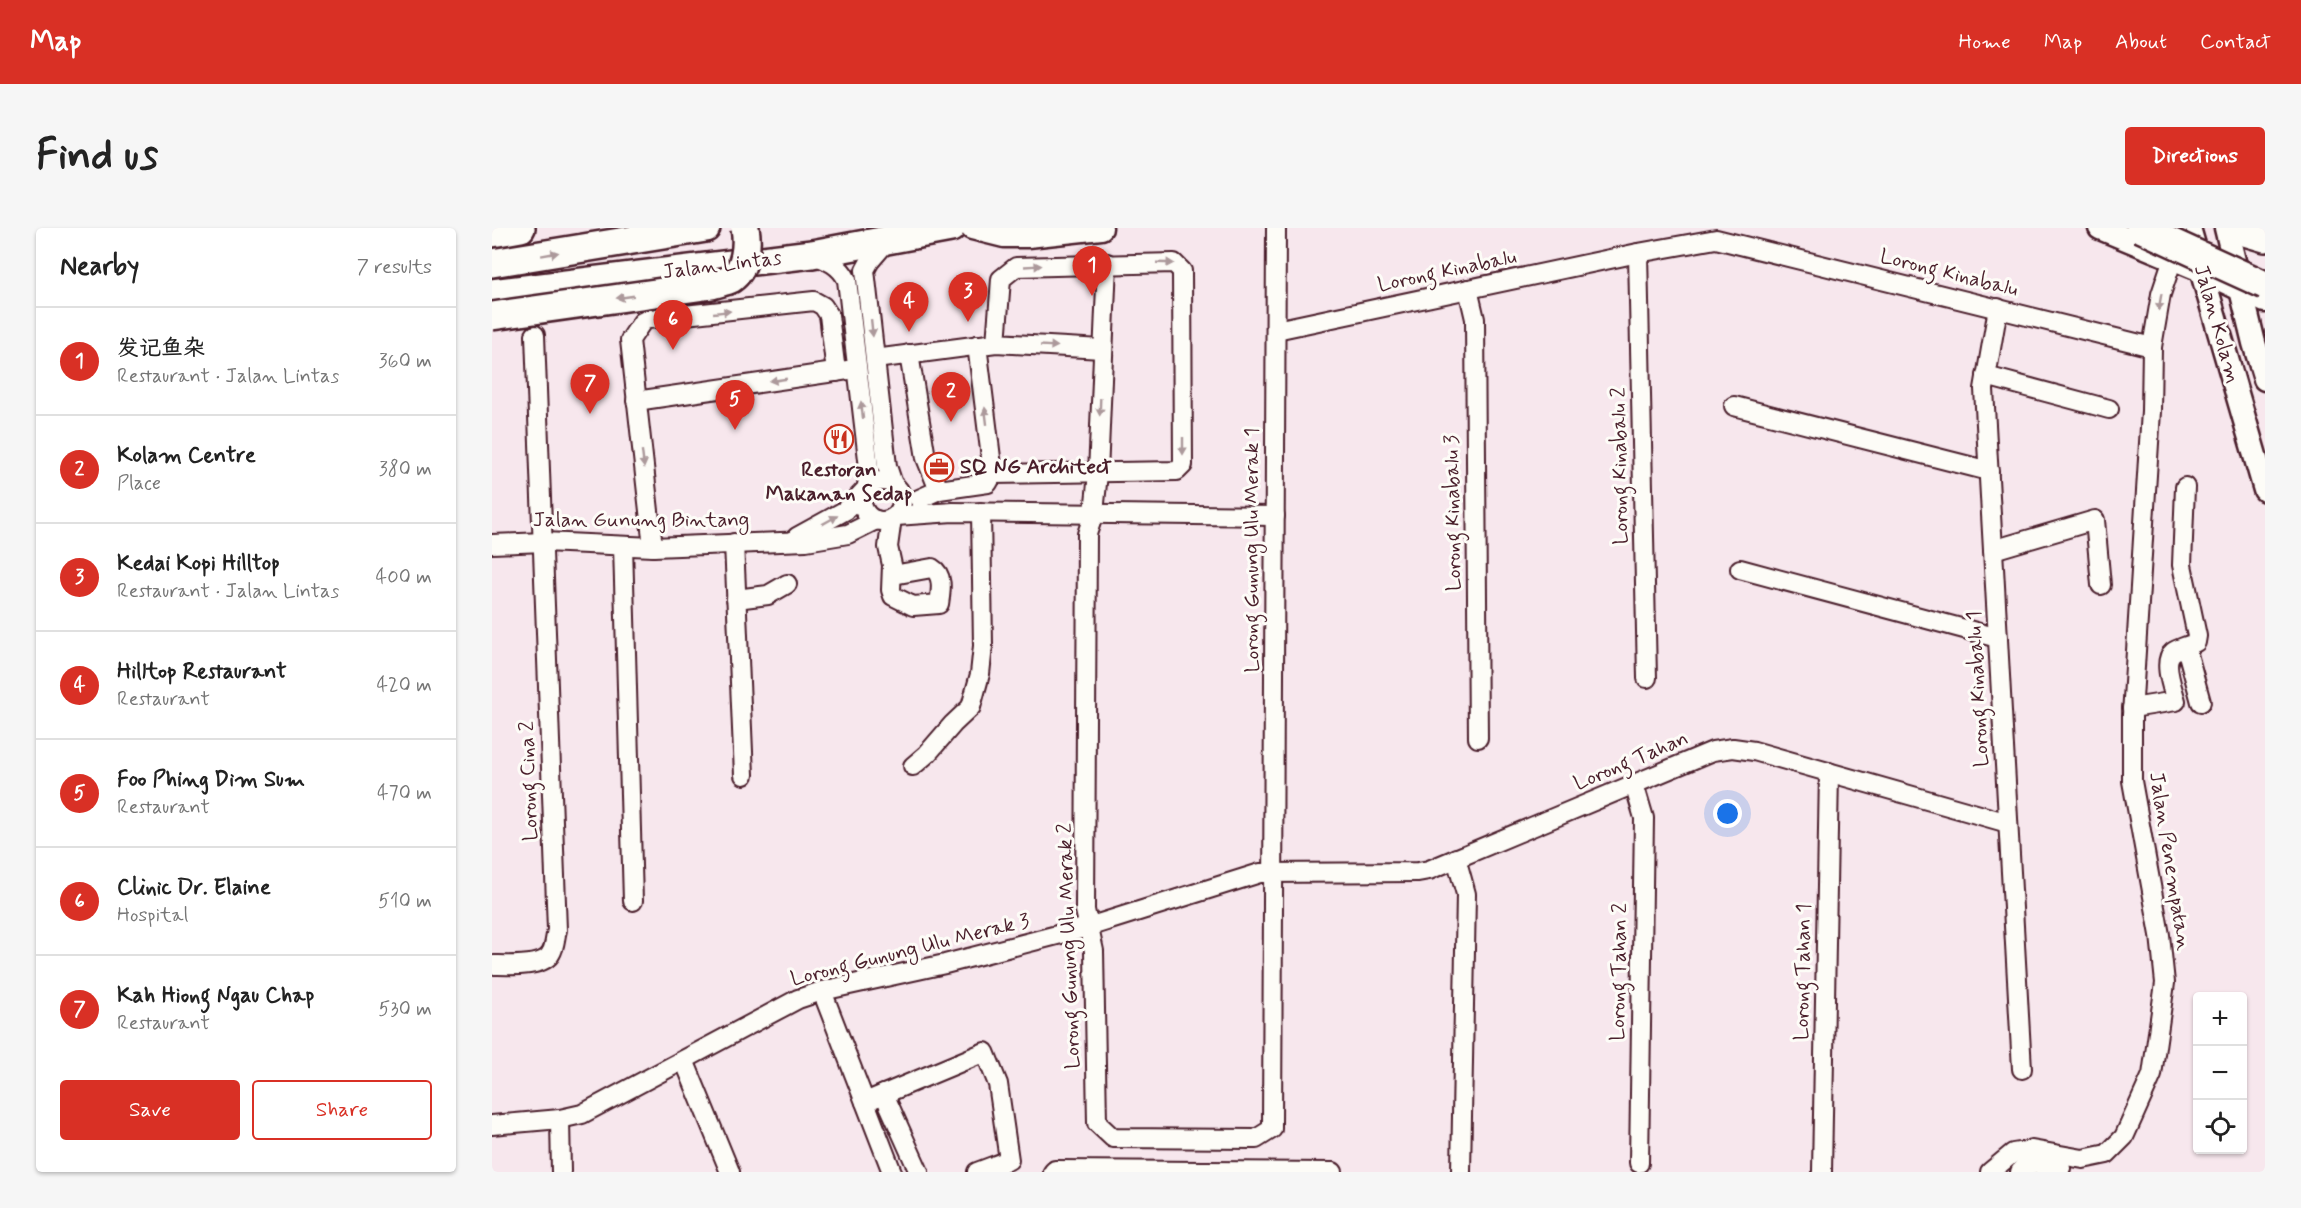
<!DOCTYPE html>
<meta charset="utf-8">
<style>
:root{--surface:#fff;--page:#f6f6f6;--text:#222;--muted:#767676;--line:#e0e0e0;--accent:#d93025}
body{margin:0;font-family:Mynerve,"LXGW WenKai TC",sans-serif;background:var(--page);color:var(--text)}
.controls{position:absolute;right:18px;bottom:18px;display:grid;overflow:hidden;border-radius:6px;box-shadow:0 2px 4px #0004}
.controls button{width:54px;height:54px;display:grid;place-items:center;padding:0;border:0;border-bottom:2px solid var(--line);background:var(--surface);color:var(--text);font:30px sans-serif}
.you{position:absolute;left:1236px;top:586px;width:21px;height:21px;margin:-15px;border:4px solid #fff;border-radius:50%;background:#1a73e8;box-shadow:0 0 0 9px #1a73e833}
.badge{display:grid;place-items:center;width:39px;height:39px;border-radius:50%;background:var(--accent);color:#fff;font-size:20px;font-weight:700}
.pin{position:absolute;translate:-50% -50px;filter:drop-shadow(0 2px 3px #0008)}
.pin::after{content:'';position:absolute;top:32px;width:21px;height:18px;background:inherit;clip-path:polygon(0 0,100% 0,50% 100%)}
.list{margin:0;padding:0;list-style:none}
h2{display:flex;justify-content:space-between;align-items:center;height:78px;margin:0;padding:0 24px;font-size:26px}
h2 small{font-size:20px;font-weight:400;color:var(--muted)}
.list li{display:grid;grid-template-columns:39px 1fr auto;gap:18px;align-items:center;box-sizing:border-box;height:108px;padding:0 24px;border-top:2px solid var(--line)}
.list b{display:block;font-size:22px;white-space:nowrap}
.list p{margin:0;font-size:20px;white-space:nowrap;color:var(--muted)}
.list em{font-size:20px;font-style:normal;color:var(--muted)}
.actions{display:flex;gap:12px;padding:18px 24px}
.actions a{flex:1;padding:14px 0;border:2px solid var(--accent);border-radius:6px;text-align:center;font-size:21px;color:var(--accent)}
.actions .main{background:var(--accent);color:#fff}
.icon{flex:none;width:33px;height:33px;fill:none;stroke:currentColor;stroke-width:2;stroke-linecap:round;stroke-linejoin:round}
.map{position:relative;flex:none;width:1773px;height:944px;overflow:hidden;border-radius:6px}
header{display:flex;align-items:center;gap:36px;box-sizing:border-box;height:84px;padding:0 30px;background:var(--accent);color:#fff}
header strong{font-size:28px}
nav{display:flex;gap:33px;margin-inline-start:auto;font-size:21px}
.intro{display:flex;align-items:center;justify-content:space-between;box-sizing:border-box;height:144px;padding:0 36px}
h1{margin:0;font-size:42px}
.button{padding:15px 27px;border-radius:6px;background:var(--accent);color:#fff;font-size:21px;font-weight:700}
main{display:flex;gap:36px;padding:0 36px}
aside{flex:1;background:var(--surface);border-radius:6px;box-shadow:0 2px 4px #0004}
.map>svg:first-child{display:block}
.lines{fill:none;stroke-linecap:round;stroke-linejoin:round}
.minor-casing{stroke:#4a1f2b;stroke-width:22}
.major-casing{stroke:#4a1f2b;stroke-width:27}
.highway-casing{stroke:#4a1f2b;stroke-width:32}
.minor{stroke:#fdfcf7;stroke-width:18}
.major{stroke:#fdfcf7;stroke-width:22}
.highway{stroke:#fdfcf7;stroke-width:27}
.highway-bridge-casing{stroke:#4a1f2b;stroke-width:32;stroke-linecap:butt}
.highway-bridge{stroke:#fdfcf7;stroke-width:27}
.oneway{fill:#ac999b}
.labels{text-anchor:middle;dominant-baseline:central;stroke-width:6;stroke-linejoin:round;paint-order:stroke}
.street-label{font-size:21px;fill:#4a1f2b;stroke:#fdfcf7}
.poi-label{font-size:21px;font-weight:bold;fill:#4a1f2b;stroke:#fdfcf7;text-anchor:start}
</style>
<header>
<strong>Map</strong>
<nav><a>Home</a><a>Map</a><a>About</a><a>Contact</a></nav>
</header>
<div class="intro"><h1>Find us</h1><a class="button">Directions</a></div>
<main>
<aside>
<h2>Nearby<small>7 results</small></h2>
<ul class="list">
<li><span class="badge">1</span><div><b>发记鱼杂</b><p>Restaurant · Jalan Lintas</p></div><em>360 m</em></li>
<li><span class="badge">2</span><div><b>Kolam Centre</b><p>Place</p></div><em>380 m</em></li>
<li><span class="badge">3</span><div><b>Kedai Kopi Hilltop</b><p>Restaurant · Jalan Lintas</p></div><em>400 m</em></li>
<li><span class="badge">4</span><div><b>Hilltop Restaurant</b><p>Restaurant</p></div><em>420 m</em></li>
<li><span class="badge">5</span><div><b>Foo Phing Dim Sum</b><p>Restaurant</p></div><em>470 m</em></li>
<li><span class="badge">6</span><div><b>Clinic Dr. Elaine</b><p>Hospital</p></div><em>510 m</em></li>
<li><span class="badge">7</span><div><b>Kah Hiong Ngau Chap</b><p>Restaurant</p></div><em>530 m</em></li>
</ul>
<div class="actions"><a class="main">Save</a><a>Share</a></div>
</aside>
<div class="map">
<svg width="1773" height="944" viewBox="0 0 1773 944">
<rect width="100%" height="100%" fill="#f7e7ed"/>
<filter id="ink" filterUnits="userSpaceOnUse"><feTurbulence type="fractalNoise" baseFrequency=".0167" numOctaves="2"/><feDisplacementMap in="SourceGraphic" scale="12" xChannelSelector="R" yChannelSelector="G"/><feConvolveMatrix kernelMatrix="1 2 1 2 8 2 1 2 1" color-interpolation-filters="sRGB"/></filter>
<g filter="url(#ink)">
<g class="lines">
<g class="minor-casing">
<g id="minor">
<polyline points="396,12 378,33 373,42 395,238 401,256"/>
<polyline points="1146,25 1155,450"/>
<path d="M320,26C335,32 348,37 355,52L377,240L375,258"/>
<polyline points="615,35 606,245 602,285 595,306 593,682 602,723 605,895 621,910 764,911 780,901 784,0"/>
<polyline points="976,61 983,91 986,510"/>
<polyline points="1506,80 1492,161 1530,841"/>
<polyline points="784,102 1146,25 1224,11 1660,119"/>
<polyline points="485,117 501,246"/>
<polyline points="417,126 434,230 447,262"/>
<polyline points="383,131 504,115 610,121"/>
<polyline points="1494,148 1617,181"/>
<polyline points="144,173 356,142"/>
<polyline points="1242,178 1497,243"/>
<polyline points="501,246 685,243 691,237 690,43 682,35 524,39 509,51 504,115"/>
<circle cx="390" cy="273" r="20"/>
<polyline points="427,271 447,262 496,255 501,246"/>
<polyline points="404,288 461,284 783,288"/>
<path d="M400,290L396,319L400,337L399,362L401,368L421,378L447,376C449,363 452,347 440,340L401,347"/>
<polyline points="305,309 354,282 372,263"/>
<polyline points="242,315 252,547"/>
<polyline points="0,316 52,314 161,319 314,313 356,306 384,292"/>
<polyline points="131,318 141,673"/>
<polyline points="161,319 138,112 150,94 156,91 322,73 331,78 337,87 344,144"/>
<polyline points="1501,322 1603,292 1609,357"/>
<polyline points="1248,341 1506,410"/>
<polyline points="244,371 276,367 295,356"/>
<polyline points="1694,419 1709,474"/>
<path d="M1640,480L1684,473C1681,462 1670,433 1681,424C1686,420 1697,418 1704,414L1705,408L1690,337L1693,259"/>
<polyline points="421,538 435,526 461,496 479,479 488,446 491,418 489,284"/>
<polyline points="1142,556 1152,590 1147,935"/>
<polyline points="964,630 974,666 969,944"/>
<path d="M0,737C15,737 52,740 59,725C63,719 63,709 65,702L43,107"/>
<polyline points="330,763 400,944"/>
<polyline points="192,832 238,944"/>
<polyline points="392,866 427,944"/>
<polyline points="373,874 493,824 506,856 517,932 485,944"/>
<polyline points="68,891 69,944"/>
<polyline points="0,897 68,891 90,886 306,771 330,763 453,736 596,699 768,645 926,644 937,642 1221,523 1241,520 1262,523 1516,595"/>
<polyline points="561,944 563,942 841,944"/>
<polyline points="1330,944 1337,544"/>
<polyline points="1498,944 1521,925 1540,922 1591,931 1615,926 1632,909 1660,847 1673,755 1668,707 1640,553 1640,487 1659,183 1660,119 1669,66 1681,30"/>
<polyline points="1528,944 1532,938 1547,936 1569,940"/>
</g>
</g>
<g class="major-casing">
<g id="major">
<polyline points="480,0 512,8 536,8 609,0"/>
<polyline points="1608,0 1709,42 1773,73"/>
<polyline points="1697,0 1773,262"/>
<polyline points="1734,0 1762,115 1773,151"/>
</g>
</g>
<g class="highway-casing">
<g id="highway">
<polyline points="1739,0 1773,10"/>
<polyline points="0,5 29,0"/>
<polyline points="0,35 214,0"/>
<polyline points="0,65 320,26 459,0"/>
</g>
</g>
<use href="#minor" class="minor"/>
<use href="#major" class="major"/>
<use href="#highway" class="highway"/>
<g class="highway-bridge-casing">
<g id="highway-bridge">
<polyline points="1648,0 1773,57"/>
<path d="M0,88L220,57C225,55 233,54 239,51C254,41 256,16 253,0"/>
</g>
</g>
<use href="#highway-bridge" class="highway-bridge"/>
</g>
<defs><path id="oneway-solid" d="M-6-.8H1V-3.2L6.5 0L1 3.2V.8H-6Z" transform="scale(1.5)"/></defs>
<g class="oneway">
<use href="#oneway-solid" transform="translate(58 26) rotate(-10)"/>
<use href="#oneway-solid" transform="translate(673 35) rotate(2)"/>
<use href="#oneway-solid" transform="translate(541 38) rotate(-3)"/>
<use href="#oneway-solid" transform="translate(133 69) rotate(172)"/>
<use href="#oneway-solid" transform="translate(1668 74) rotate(100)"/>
<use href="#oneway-solid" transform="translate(230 84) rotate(-6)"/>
<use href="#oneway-solid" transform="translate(380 100) rotate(84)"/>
<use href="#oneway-solid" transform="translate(557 118) rotate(3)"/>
<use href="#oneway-solid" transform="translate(286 152) rotate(172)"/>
<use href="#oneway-solid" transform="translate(608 179) rotate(92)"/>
<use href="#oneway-solid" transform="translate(370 182) rotate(-97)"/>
<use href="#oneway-solid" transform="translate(494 188) rotate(-97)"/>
<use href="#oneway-solid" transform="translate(691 218) rotate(90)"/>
<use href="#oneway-solid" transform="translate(151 231) rotate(83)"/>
<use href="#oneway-solid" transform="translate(338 292) rotate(-29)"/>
</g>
</g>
<defs>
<g id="restaurant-ring" transform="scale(1.5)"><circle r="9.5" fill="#fdfcf7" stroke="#c8321e" stroke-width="1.5"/><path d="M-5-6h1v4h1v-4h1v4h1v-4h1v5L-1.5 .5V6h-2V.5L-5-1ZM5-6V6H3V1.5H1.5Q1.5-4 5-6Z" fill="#c8321e"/></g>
<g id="office-ring" transform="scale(1.5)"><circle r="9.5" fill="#fdfcf7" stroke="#c8321e" stroke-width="1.5"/><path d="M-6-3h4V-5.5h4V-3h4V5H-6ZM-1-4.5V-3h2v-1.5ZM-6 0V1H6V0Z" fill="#c8321e"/></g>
</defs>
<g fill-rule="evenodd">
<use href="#restaurant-ring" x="347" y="211"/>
<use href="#office-ring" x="447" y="239"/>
</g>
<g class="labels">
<g class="street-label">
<text transform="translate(230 37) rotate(-7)">Jalan Lintas</text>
<text transform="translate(955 43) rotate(-12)">Lorong Kinabalu</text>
<text transform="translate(1457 45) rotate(14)">Lorong Kinabalu</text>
<text transform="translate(1725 96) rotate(74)">Jalan Kolam</text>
<text transform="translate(1128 238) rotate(-91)">Lorong Kinabalu 2</text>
<text transform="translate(961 285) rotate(-91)">Lorong Kinabalu 3</text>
<text x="149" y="292">Jalan Gunung Bintang</text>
<text transform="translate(760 322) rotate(-90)">Lorong Gunung Ulu Merak 1</text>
<text transform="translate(1486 461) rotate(-93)">Lorong Kinabalu 1</text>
<text transform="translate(1139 533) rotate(-23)">Lorong Tahan</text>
<text transform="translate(37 553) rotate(-92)">Lorong Cina 2</text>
<text transform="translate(1678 633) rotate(81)">Jalan Penempatan</text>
<text transform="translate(577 718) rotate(-92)">Lorong Gunung Ulu Merak 2</text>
<text transform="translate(418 722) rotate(-14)">Lorong Gunung Ulu Merak 3</text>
<text transform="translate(1127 744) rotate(-89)">Lorong Tahan 2</text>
<text transform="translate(1311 744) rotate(-89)">Lorong Tahan 1</text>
</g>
<g class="poi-label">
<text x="468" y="239">SQ NG Architect</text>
<text x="347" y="242" text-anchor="middle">Restoran<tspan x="347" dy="24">Makanan Sedap</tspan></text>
</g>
</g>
</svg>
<div class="controls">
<button>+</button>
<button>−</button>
<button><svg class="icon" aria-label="locate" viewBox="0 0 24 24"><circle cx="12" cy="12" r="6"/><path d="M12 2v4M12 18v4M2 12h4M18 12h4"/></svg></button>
</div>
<div class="you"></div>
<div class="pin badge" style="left:600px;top:68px">1</div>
<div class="pin badge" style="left:459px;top:194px">2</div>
<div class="pin badge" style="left:476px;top:94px">3</div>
<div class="pin badge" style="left:417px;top:104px">4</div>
<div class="pin badge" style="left:243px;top:202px">5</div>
<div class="pin badge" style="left:181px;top:122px">6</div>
<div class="pin badge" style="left:98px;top:186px">7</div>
</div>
</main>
